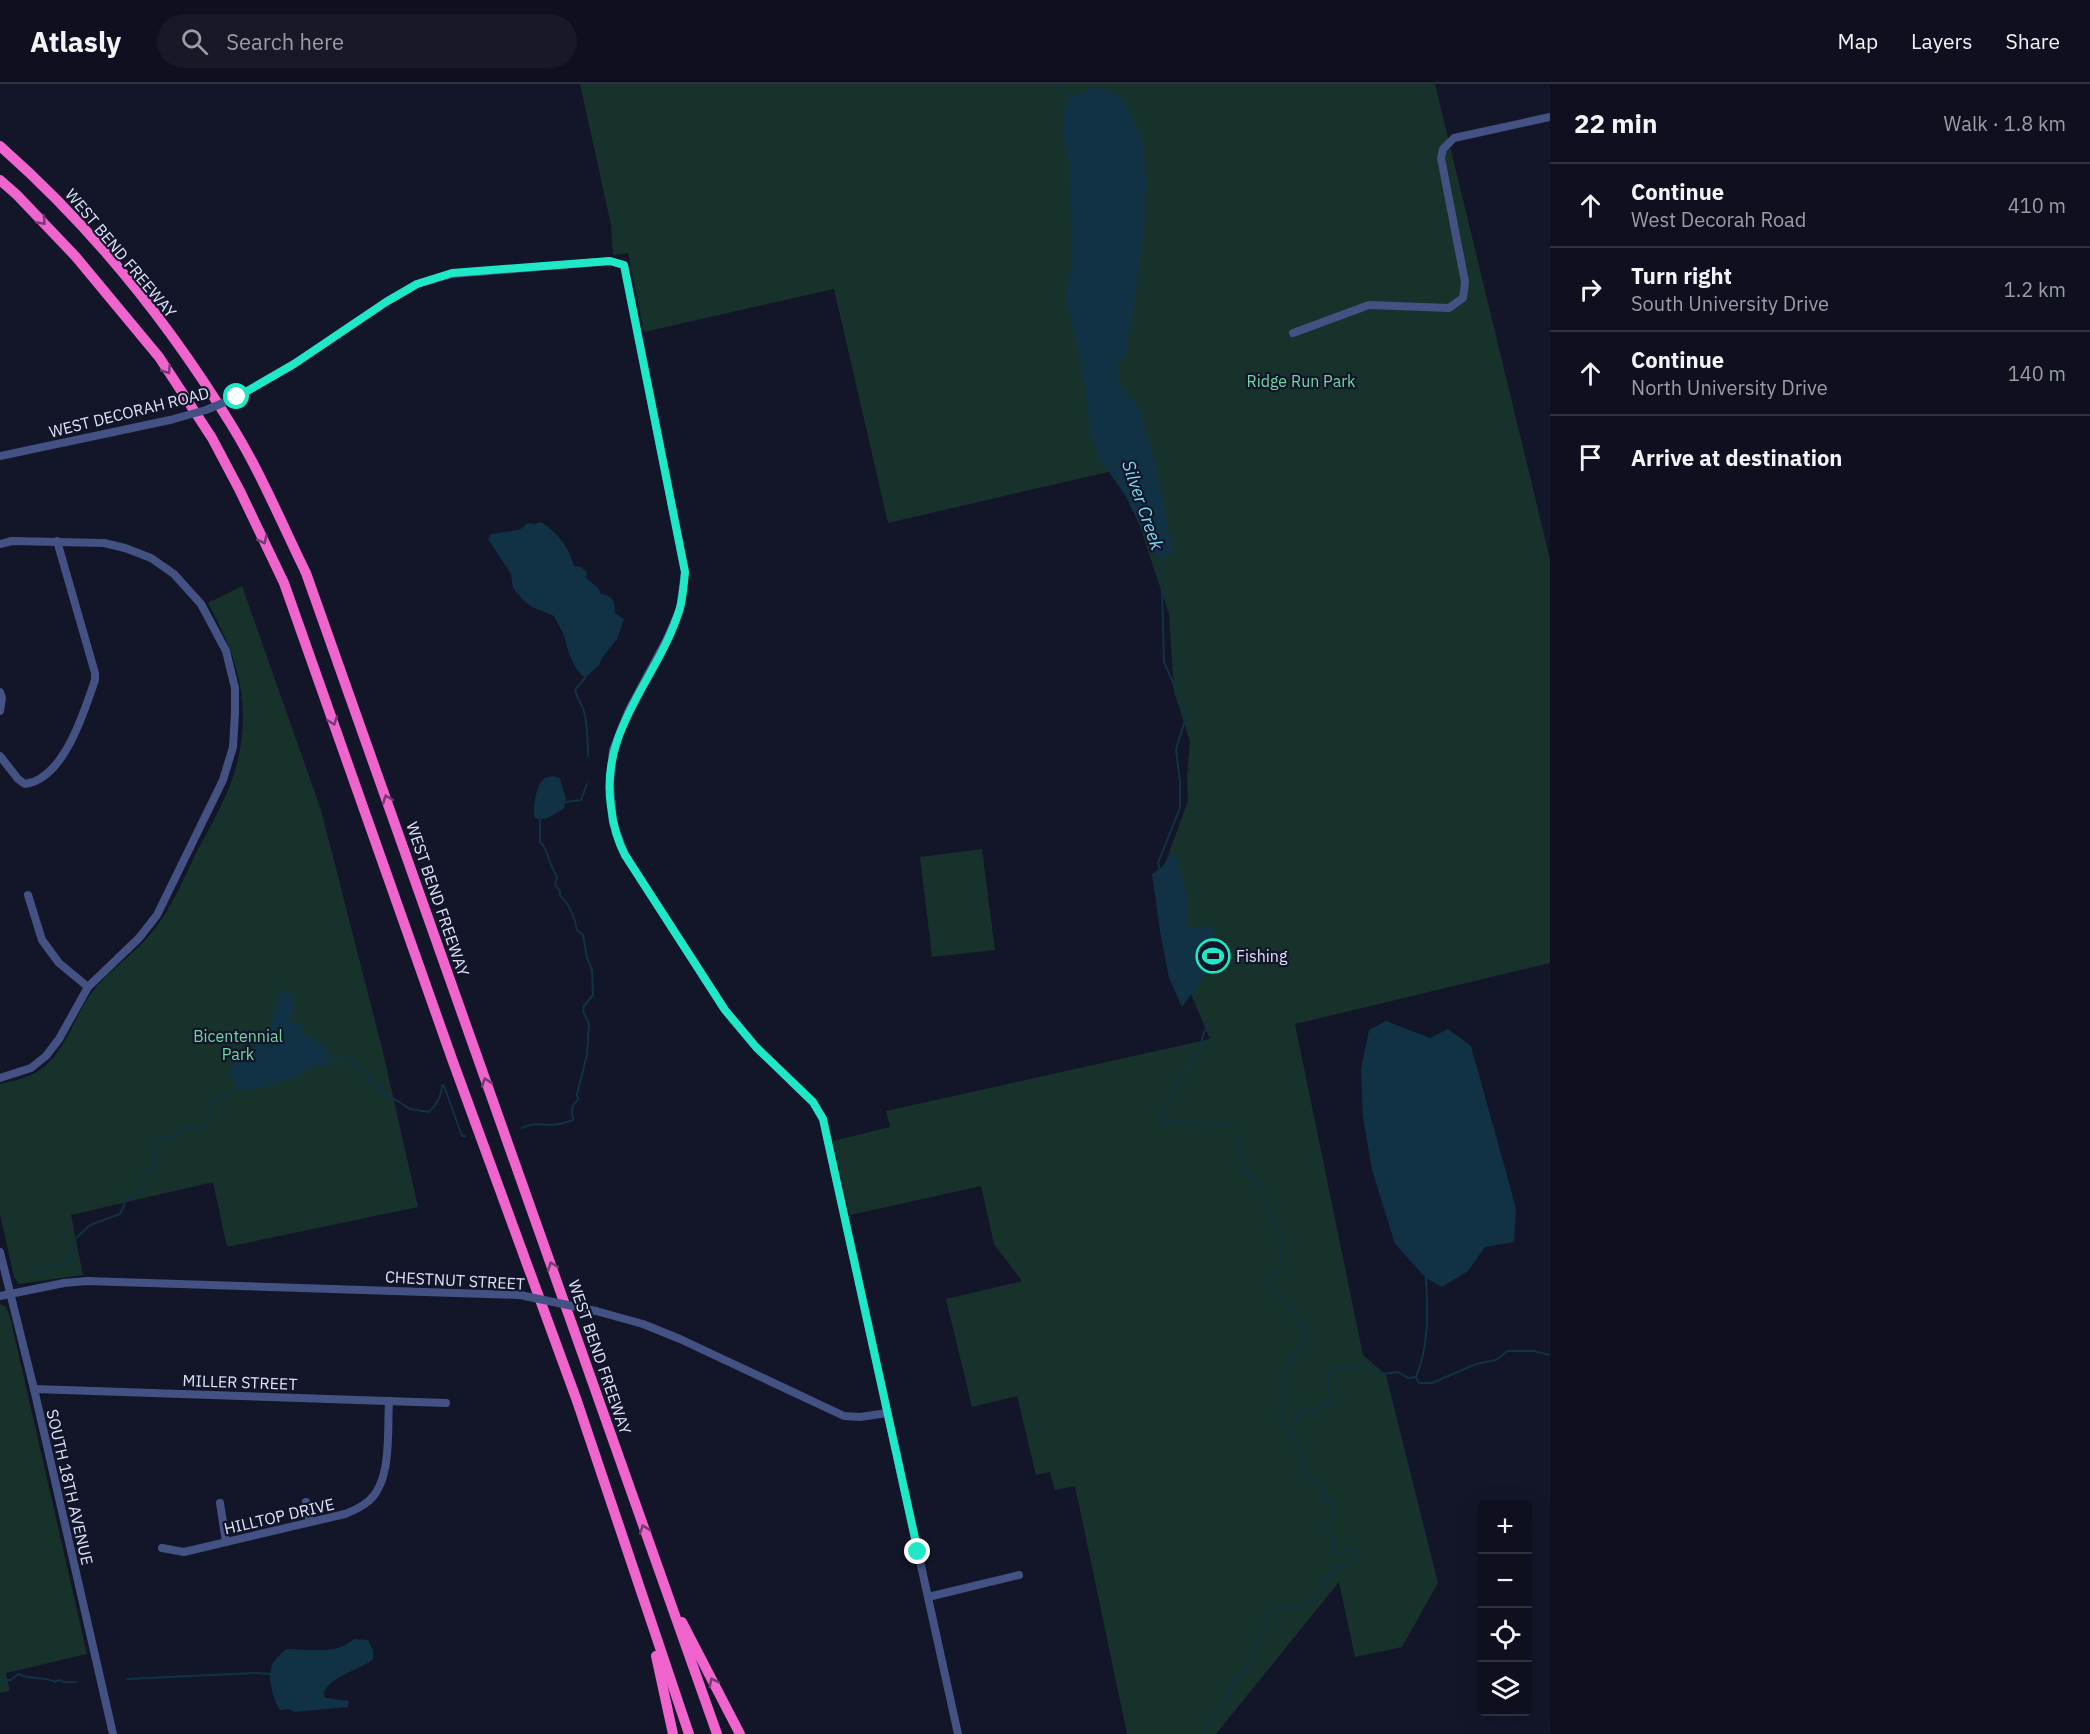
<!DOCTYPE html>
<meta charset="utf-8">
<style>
:root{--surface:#0e101f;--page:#171928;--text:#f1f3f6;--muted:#9b9da4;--line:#2e303d}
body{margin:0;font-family:"IBM Plex Sans",sans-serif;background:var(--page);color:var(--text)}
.controls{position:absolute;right:18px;bottom:18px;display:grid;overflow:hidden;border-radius:6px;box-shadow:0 6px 24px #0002}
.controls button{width:54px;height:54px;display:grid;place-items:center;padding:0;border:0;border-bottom:2px solid var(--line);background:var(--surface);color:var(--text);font:30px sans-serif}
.stop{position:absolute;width:18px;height:18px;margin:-14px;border:4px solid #1ee8c5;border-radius:50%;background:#fff}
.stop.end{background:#1ee8c5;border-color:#fff;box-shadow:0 2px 6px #0008}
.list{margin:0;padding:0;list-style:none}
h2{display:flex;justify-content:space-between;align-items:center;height:78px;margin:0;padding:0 24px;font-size:26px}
h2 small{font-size:20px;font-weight:400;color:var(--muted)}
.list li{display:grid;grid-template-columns:39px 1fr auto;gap:18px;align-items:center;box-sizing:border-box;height:84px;padding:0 24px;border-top:2px solid var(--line)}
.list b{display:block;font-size:22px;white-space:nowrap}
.list p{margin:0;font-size:20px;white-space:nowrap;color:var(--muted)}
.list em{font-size:20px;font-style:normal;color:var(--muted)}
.icon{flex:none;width:33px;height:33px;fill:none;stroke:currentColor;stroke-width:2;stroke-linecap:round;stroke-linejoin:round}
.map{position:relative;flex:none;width:1550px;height:1650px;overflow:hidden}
header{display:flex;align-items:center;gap:36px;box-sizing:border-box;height:84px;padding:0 30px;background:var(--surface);border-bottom:2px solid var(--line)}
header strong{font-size:28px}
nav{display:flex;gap:33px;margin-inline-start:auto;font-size:21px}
.search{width:420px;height:54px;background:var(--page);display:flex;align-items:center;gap:15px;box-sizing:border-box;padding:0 21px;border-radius:33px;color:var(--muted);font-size:22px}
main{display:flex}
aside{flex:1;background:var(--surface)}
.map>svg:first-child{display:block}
.green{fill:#17322a}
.water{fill:#113244}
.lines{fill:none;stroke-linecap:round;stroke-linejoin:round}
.stream{stroke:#113244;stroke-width:2}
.minor{stroke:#435283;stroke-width:8}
.highway{stroke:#ef65cd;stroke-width:10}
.minor-bridge{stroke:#435283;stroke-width:8}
.oneway{stroke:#763973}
.route{stroke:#1ee8c5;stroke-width:8}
.labels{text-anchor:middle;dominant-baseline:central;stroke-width:4.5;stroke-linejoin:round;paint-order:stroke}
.street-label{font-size:16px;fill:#dee3fc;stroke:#131529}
.park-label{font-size:16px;fill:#70d6a1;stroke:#131529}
.poi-label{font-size:16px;fill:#dee3fc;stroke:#131529;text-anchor:start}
.water-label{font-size:18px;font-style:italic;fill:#77daf1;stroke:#131529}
</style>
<header>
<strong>Atlasly</strong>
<div class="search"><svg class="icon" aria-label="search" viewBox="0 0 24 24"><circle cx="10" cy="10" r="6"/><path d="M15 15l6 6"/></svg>Search here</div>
<nav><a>Map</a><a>Layers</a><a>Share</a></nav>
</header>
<main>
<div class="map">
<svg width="1550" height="1650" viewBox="0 0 1550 1650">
<rect width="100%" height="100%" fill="#131529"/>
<g class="green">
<polygon points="580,0 1435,0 1550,475 1550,879 1295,940 1363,1271 1386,1291 1438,1499 1402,1563 1355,1573 1339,1498 1216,1650 1127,1650 1075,1402 1055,1406 1050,1388 1036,1391 1017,1312 972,1323 946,1215 1022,1197 994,1160 981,1102 850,1131 833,1057 890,1043 886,1027 1210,955 1187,901 1159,796 1188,717 1187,692 1190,657 1174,608 1169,530 1121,385 888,439 834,205 644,248 628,169 613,171 611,141"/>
<path d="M242,502L321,726L383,968L418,1123L227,1163L213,1098L71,1131L83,1191L19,1200L14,1193L0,1130V1000C12,997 24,995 35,989C64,973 73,934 92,908C110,885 135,870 153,847C172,823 184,794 197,767C210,743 224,719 233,693C254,628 240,577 208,519Z"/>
<polygon points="982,765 995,866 932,873 920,773"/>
<polygon points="0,1220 6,1223 10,1233 87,1570 6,1589 10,1607 0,1609"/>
</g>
<g class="water">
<polygon points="1096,2 1121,13 1141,50 1147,96 1143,158 1126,272 1118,277 1119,300 1140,325 1158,390 1173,469 1156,474 1125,411 1099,374 1091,351 1080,274 1066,215 1072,180 1069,80 1062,43 1065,18"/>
<path d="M541,438C559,450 568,462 574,482L581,483L587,488L586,494L598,504L601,510C614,512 614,517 615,529L624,535L617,555L602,574L599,581L585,594C574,586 568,568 565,555C563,547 557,539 554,532L532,523L523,516L513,504L511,490L488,455L491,450L519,446L528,439L534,440Z"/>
<path d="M552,692L560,694L566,715L564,724C556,730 545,738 535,734C532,726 536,702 543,696C545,693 549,693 552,692Z"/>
<polygon points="1168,772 1177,772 1182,795 1186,805 1188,842 1200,845 1208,841 1213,845 1214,860 1205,891 1182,923 1169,894 1160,847 1152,790 1164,781"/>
<path d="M287,905C297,919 296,921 290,936L293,940H302L303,949L326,963L331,979C325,982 320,981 313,983C308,985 305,988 301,990C282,1000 258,1005 237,1007L236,1000L229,989L235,978L263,954L271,942L279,908Z"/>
<polygon points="1386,937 1430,954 1448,945 1471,962 1516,1124 1514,1158 1485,1163 1468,1187 1442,1203 1426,1194 1395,1160 1372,1086 1363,1033 1361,985 1369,946"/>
<path d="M354,1555L368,1556L373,1566V1575C359,1587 332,1591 324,1608V1612L326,1614L349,1617L348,1623L294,1628L289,1625L280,1626C273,1614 266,1592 273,1579C276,1574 282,1569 286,1565C307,1565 338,1571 354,1555Z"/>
</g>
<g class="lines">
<g class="stream">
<polyline points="1058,1 1073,15"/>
<path d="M585,594L575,606C577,613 580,618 583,624C587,634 588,661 588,672"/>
<polyline points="566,718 581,716 587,700"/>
<polyline points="1160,786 1158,779 1180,724 1180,699 1176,665 1187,630 1164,578 1161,470"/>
<polyline points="1192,904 1195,916"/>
<polyline points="1210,938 1203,951 1199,969 1175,1002 1161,1037 1230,1041"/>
<path d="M330,974H343L353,978L356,985L368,989V996L371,1000L382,1001L384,1012L396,1016L410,1025L429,1028C436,1021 442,1011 442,1001L444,1002L462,1052H465"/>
<path d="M522,1044C532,1038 539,1041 550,1041C558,1041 565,1039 573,1036C572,1028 570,1021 578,1016L577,1010L587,971L588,955L589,940L583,927L584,922L593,911L592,886L587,874L583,851L577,846C575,834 569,819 560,812V807L555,801L557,792C548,781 549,765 540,758V736"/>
<path d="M32,1189C45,1182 58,1183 71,1177L74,1156L90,1141L120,1130L127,1114L144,1105L143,1094L145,1089L152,1086L155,1065L153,1057C160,1052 163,1050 171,1055L186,1043L201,1046C217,1028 200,1012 237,1007"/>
<polyline points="1416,1293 1419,1299 1432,1299 1476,1280 1496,1276 1508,1267 1534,1267 1550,1271"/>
<path d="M1293,1353L1298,1334L1305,1323L1315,1329L1324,1319L1329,1318L1328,1293L1337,1283L1349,1282L1358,1285L1365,1278C1374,1291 1383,1291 1398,1288L1408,1294L1416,1293C1429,1262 1428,1228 1426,1194"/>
<polyline points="127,1595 255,1589 271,1590"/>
<path d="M0,1596H11L18,1590C30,1596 44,1592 55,1598L59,1596L64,1598H76"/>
<path d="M1203,1650L1226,1615L1235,1595L1251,1579L1269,1528C1281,1522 1288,1519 1301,1525L1305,1524L1324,1502L1330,1490L1340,1482L1352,1479L1356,1474L1354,1466L1348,1465L1340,1469L1335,1467C1332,1460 1333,1454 1330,1448L1324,1446L1323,1442C1331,1435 1335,1430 1333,1420L1323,1415L1325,1410L1323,1404L1302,1387L1301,1381L1305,1377C1303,1360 1286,1351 1279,1337C1289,1317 1279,1301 1286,1284C1290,1273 1302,1262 1309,1252C1299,1229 1277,1216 1266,1194L1275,1192L1281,1181L1280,1152L1260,1103L1246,1087L1240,1068L1239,1047"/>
</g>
<g class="minor">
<polyline points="1293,249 1369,221 1449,224 1463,214 1465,198 1441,74 1443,65 1454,54 1550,33"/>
<polyline points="237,313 294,280 386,218 417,200 452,190 610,177 624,181 685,488 680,525 666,557 629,626 613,666 610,700 613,739 625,771 725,926 756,963 813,1018 823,1035 958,1650"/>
<polyline points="0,372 170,336"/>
<polyline points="0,460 12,457 104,459 125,464 151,474 174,490 201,520 226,567 235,604 235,629 233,663 223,696 157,831 139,854 88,903 59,955 46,972 31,984 0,994"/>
<polyline points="0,608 2,614 0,627"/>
<path d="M0,672L18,695L25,700C64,695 84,628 95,596V589L57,457"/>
<polyline points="28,811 42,856 59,879 88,903"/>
<polyline points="0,1168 34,1305 113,1650"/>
<polyline points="0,1212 64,1199 87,1197 520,1211"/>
<polyline points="596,1227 643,1240 680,1255 844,1332 860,1333 887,1329"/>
<polyline points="34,1305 446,1319"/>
<polyline points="306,1418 310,1438"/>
<polyline points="220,1419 226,1458"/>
<path d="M162,1464L184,1468L345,1430C352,1427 360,1424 366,1419C393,1400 387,1347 389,1317"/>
<polyline points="928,1513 1019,1491"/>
</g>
<g class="highway">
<path d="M0,62C91,142 169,239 232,342C261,389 282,440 306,489L717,1650"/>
<polyline points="0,96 17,111 76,173 159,273 212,354 240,407 284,499 452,975 577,1317 689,1650"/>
<polyline points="682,1538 740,1650"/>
<polyline points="656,1572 673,1650"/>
</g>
<g class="minor-bridge">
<polyline points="170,336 206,326 237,313"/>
<polyline points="520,1211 596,1227"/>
</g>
</g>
<defs><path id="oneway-chevron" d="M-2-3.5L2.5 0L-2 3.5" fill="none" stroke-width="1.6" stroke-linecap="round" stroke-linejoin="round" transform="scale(1.5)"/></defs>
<g class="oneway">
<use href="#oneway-chevron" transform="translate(42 137) rotate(47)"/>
<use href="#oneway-chevron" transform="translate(167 286) rotate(57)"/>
<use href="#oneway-chevron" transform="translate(263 456) rotate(64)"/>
<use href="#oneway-chevron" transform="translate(333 637) rotate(70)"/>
<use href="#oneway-chevron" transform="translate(387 715) rotate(-110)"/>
<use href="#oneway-chevron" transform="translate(486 998) rotate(-109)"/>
<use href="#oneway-chevron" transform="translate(552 1182) rotate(-110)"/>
<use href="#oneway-chevron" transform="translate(644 1445) rotate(-109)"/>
<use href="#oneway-chevron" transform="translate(713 1598) rotate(-117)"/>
</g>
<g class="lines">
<path class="route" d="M237,313L294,280L386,218L417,200L452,189L610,177L624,181L685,488C684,500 683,512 680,524C659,594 599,644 611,723C613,741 617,756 625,771L725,926L756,963L813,1018L823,1035L918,1468"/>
</g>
<defs>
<g id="stadium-ring" transform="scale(1.725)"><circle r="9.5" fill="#131529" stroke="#1ee8c5" stroke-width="1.5"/><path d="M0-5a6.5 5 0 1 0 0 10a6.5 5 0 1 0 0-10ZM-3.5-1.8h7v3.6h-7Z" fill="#1ee8c5"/></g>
</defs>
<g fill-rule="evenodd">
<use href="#stadium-ring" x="1213" y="872"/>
</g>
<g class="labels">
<g class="street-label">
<text transform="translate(121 169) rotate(50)">WEST BEND FREEWAY</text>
<text transform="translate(129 328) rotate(-14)">WEST DECORAH ROAD</text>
<text transform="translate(438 815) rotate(71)">WEST BEND FREEWAY</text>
<text transform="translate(455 1196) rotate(3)">CHESTNUT STREET</text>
<text transform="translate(600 1273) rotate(71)">WEST BEND FREEWAY</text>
<text transform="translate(240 1298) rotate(2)">MILLER STREET</text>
<text transform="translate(70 1403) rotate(77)">SOUTH 18TH AVENUE</text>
<text transform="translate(279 1432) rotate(-13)">HILLTOP DRIVE</text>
</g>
<g class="park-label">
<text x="1301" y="297">Ridge Run Park</text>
<text x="238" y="952">Bicentennial<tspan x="238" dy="18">Park</tspan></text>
</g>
<g class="poi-label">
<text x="1236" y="872">Fishing</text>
</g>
<g class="water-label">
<text transform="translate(1143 421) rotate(71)">Silver Creek</text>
</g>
</g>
</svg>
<div class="controls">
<button>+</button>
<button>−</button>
<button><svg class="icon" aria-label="locate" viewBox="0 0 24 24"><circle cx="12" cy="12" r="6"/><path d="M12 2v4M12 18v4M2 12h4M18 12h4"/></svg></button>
<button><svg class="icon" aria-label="layers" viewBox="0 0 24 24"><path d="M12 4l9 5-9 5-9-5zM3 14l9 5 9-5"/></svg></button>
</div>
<div class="stop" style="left:237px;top:313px"></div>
<div class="stop end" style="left:918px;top:1468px"></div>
</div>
<aside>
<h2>22 min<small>Walk · 1.8 km</small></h2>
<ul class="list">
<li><svg class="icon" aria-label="ahead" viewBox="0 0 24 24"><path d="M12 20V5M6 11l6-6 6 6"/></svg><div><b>Continue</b><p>West Decorah Road</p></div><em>410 m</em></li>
<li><svg class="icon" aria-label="right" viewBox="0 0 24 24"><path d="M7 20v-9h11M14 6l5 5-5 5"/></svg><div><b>Turn right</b><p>South University Drive</p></div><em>1.2 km</em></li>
<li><svg class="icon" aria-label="ahead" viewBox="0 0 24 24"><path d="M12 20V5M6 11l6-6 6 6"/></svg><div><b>Continue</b><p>North University Drive</p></div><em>140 m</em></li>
<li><svg class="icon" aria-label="arrive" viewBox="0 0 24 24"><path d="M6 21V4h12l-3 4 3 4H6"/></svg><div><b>Arrive at destination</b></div></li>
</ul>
</aside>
</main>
